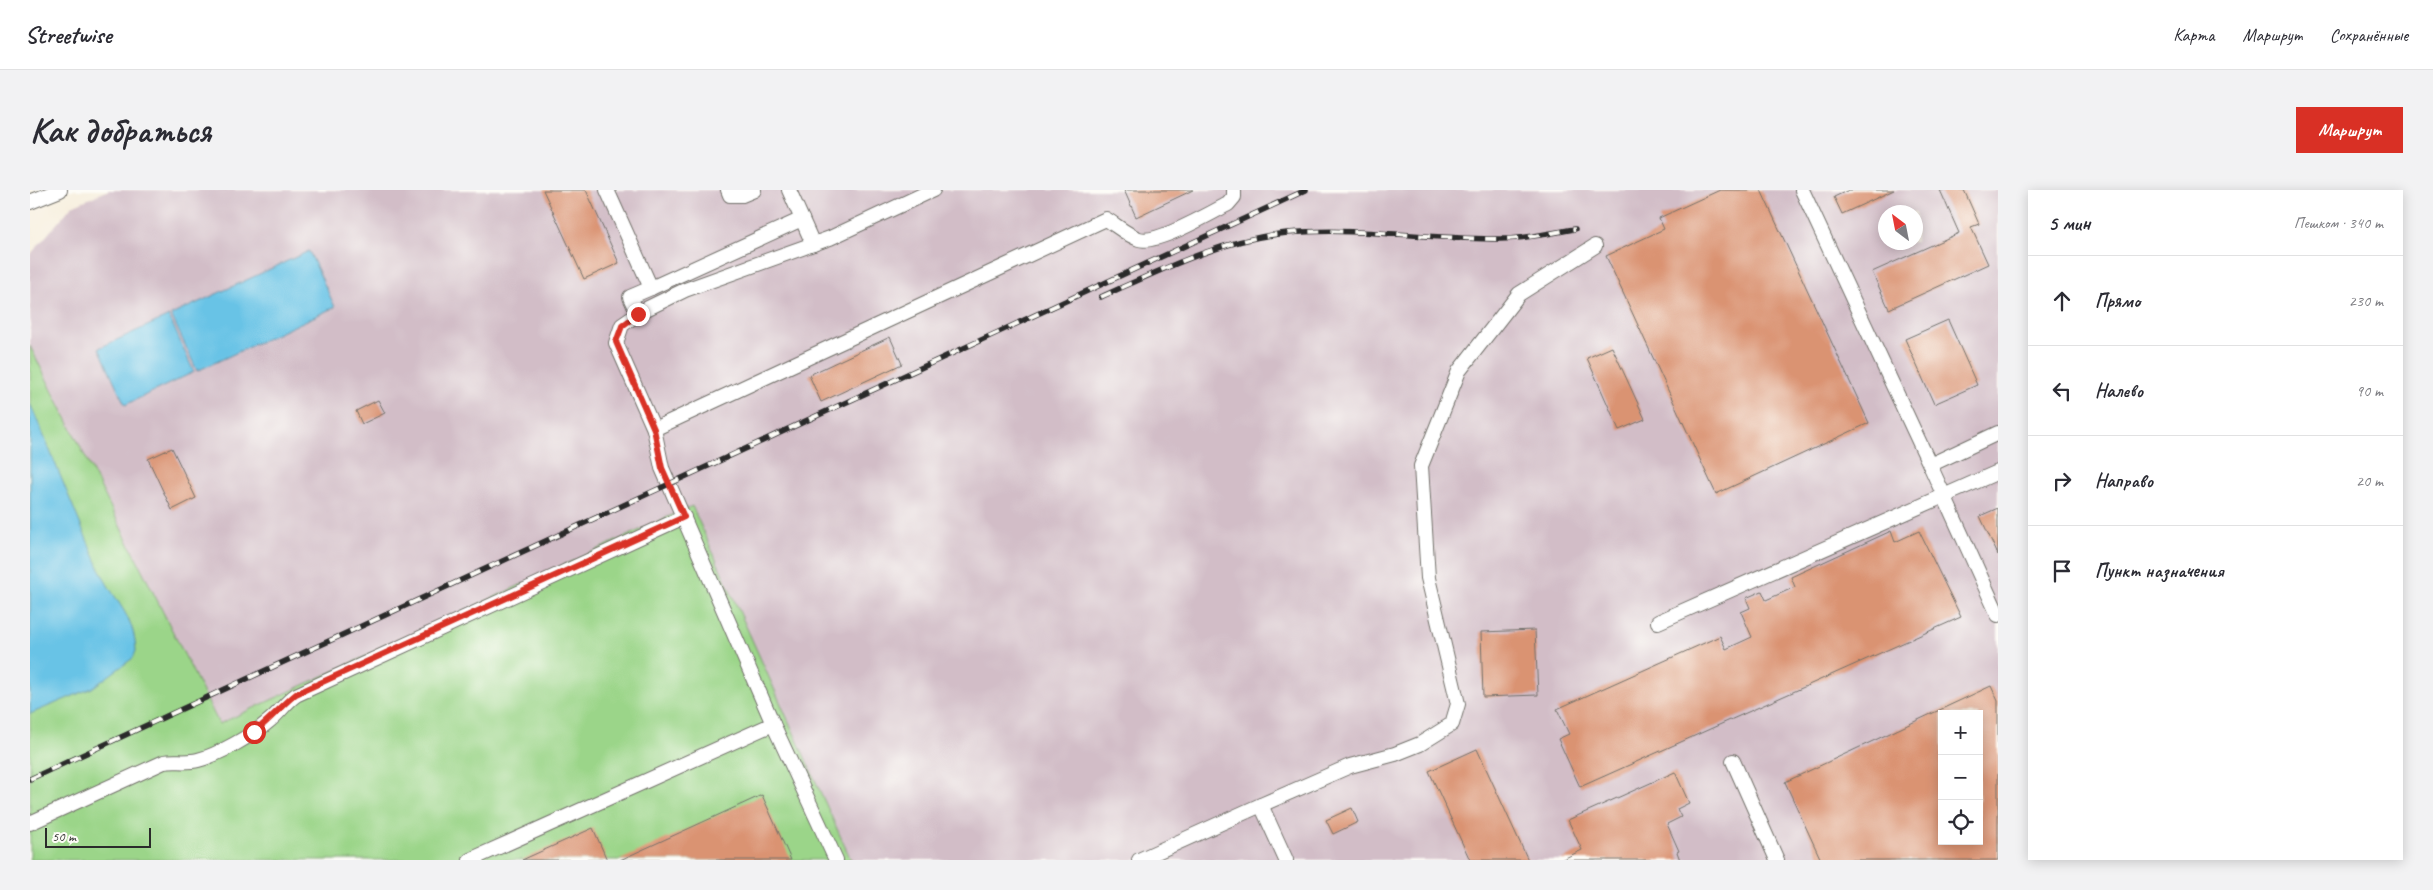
<!DOCTYPE html>
<html lang="ru">
<meta charset="utf-8">
<style>
:root{--surface:#fff;--page:#f2f2f3;--text:#2b2b33;--muted:#7c7c81;--line:#e1e1e2;--accent:#d93025}
body{margin:0;font-family:Caveat,sans-serif;background:var(--page);color:var(--text)}
.controls{position:absolute;right:15px;bottom:15px;display:grid;overflow:hidden;border-radius:0px;box-shadow:0 2px 12px #0003}
.controls button{width:45px;height:45px;display:grid;place-items:center;padding:0;border:0;border-bottom:1px solid var(--line);background:var(--surface);color:var(--text);font:25px sans-serif}
.compass{position:absolute;left:1848px;top:15px;width:45px;height:45px;border-radius:50%;background:var(--surface);box-shadow:0 2px 12px #0003;rotate:328deg}
.scale{position:absolute;left:15px;bottom:12px;width:106px;box-sizing:border-box;padding-left:5px;border:2px solid #2b2b2b;border-top:0;font-size:14px;line-height:18px;white-space:nowrap;color:#2b2b2b;-webkit-text-stroke:4px #fdfcf7;paint-order:stroke}
.stop{position:absolute;width:15px;height:15px;margin:-11px;border:4px solid #d93025;border-radius:50%;background:#fff}
.stop.end{background:#d93025;border-color:#fff;box-shadow:0 1px 5px #0008}
.list{margin:0;padding:0;list-style:none}
h2{display:flex;justify-content:space-between;align-items:center;height:65px;margin:0;padding:0 20px;font-size:21px}
h2 small{font-size:16px;font-weight:400;color:var(--muted)}
.list li{display:grid;grid-template-columns:32px 1fr auto;gap:15px;align-items:center;box-sizing:border-box;height:90px;padding:0 20px;border-top:1px solid var(--line)}
.list b{display:block;font-size:19px;white-space:nowrap}
.list em{font-size:16px;font-style:normal;color:var(--muted)}
.icon{flex:none;width:28px;height:28px;fill:none;stroke:currentColor;stroke-width:2;stroke-linecap:round;stroke-linejoin:round}
.map{position:relative;flex:none;width:1968px;height:670px;overflow:hidden;border-radius:0px}
header{display:flex;align-items:center;gap:30px;box-sizing:border-box;height:70px;padding:0 25px;background:var(--surface);border-bottom:1px solid var(--line)}
header strong{font-size:24px}
nav{display:flex;gap:28px;margin-inline-start:auto;font-size:18px}
.intro{display:flex;align-items:center;justify-content:space-between;box-sizing:border-box;height:120px;padding:0 30px}
h1{margin:0;font-size:35px}
.button{padding:12px 22px;border-radius:0px;background:var(--accent);color:#fff;font-size:18px;font-weight:700}
main{display:flex;gap:30px;padding:0 30px}
aside{flex:1;background:var(--surface);border-radius:0px;box-shadow:0 2px 12px #0003}
.map>svg:first-child{display:block}
.industrial{fill:#d2bdc7;fill-rule:evenodd}
.green{fill:#9bd589;stroke:#63805a}
.water{fill:#68c3e6;stroke:#4a7788}
.building{fill:#da9372;fill-rule:evenodd}
.lines{fill:none;stroke-linecap:round;stroke-linejoin:round}
.minor-casing{stroke:#72706a;stroke-width:16}
.minor{stroke:#fff;stroke-width:14}
.rail-casing{stroke:#2b2b2b;stroke-width:5.5}
.rail{stroke:#fdfcf7;stroke-width:4;stroke-dasharray:11;stroke-linecap:butt}
.route{stroke:#d93025;stroke-width:6}
</style>
<header>
<strong>Streetwise</strong>
<nav><a>Карта</a><a>Маршрут</a><a>Сохранённые</a></nav>
</header>
<div class="intro"><h1>Как добраться</h1><a class="button">Маршрут</a></div>
<main>
<div class="map">
<svg width="1968" height="670" viewBox="0 0 1968 670">
<rect width="100%" height="100%" fill="#fdfcf7"/>
<filter id="ink" filterUnits="userSpaceOnUse"><feTurbulence type="fractalNoise" baseFrequency=".02" numOctaves="2"/><feDisplacementMap in="SourceGraphic" scale="10" xChannelSelector="R" yChannelSelector="G"/><feConvolveMatrix kernelMatrix="1 2 1 2 8 2 1 2 1" color-interpolation-filters="sRGB"/></filter>
<filter id="wash" filterUnits="userSpaceOnUse"><feTurbulence type="fractalNoise" baseFrequency=".0096" numOctaves="4" result="noise"/><feDisplacementMap in="SourceGraphic" scale="20" xChannelSelector="R" yChannelSelector="G"/><feGaussianBlur stdDeviation="1.12" result="paint"/><feColorMatrix in="noise" values="0 0 0 0 0 0 0 0 0 0 0 0 0 0 0 0 0 1.4 0 .05"/><feComposite in="paint" operator="in"/></filter>
<g filter="url(#wash)">
<rect width="100%" height="100%" fill="#f7efde"/>
<path class="industrial" d="M79,0H1968V670H821L662,317L189,534L0,156V65L42,16ZM1856,22H1886V52H1856ZM1912,524H1949V651H1912Z"/>
<polygon class="green" points="0,156 189,534 662,316 821,670 0,670"/>
<g class="water">
<polygon points="279,61 305,117 167,181 141,125"/>
<polygon points="139,126 164,182 95,215 69,158"/>
<path d="M0,213C24,269 46,326 71,382C84,411 105,426 106,461L103,468L62,498L0,524Z"/>
</g>
<g id="blocks">
<g class="building">
<polygon points="513,0 556,0 589,73 554,89"/>
<polygon points="1094,0 1163,0 1106,27"/>
<polygon points="1690,0 1731,0 1839,233 1686,304 1576,66 1634,39 1629,28"/>
<polygon points="1819,0 1864,0 1812,24 1804,7"/>
<polygon points="1910,0 1934,0 1949,34 1941,37 1958,74 1859,119 1842,82 1929,43"/>
<polygon points="1918,130 1947,195 1904,214 1875,149"/>
<polygon points="860,147 872,174 791,212 779,185"/>
<polygon points="1582,157 1615,229 1589,240 1557,168"/>
<polygon points="348,210 355,223 332,234 326,221"/>
<polygon points="142,258 166,308 142,320 118,269"/>
<polygon points="1968,318 1968,365 1950,326"/>
<polygon points="1861,341 1865,352 1889,341 1931,427 1550,597 1528,549 1539,544 1527,519 1690,446 1696,459 1722,447 1711,422 1720,418 1716,408 1732,401 1736,410 1765,397 1761,387"/>
<polygon points="1505,440 1508,505 1453,507 1451,442"/>
<path d="M1961,496L1968,511V670H1791L1755,592ZM1912,524H1949V651H1912Z"/>
<polygon points="1447,559 1498,670 1440,670 1399,581"/>
<polygon points="1645,582 1659,613 1647,619 1651,627 1637,634 1649,661 1647,662 1650,670 1531,670 1552,660 1538,630"/>
<polygon points="732,605 761,670 590,670"/>
<polygon points="1322,618 1328,632 1303,644 1296,630"/>
<polygon points="563,638 577,670 492,670"/>
</g>
</g>
</g>
<g filter="url(#ink)">
<use href="#blocks" fill-opacity="0" stroke="#72706a" stroke-width="1"/>
<g class="lines">
<g class="minor-casing">
<g id="minor">
<polyline points="577,0 621,98 772,29"/>
<polyline points="698,0 700,5 712,5 724,0"/>
<polyline points="759,0 783,54"/>
<polyline points="1772,0 1900,275"/>
<polyline points="0,12 30,0"/>
<polyline points="608,124 600,107 621,98"/>
<path d="M624,239L1076,29C1086,35 1097,45 1109,49C1126,55 1181,23 1198,14L1204,7V0"/>
<polyline points="1968,243 1900,275 1968,425"/>
<polyline points="1628,432 1968,282"/>
<polyline points="1703,571 1747,670"/>
<polyline points="1231,615 1320,576 1365,564 1390,554 1422,534 1428,514 1398,388 1391,276 1429,181 1489,104 1565,56"/>
<path d="M0,633L134,572C145,570 157,573 168,570C188,565 223,545 239,531C249,523 256,512 266,505L654,327"/>
<polyline points="440,670 743,534"/>
<polyline points="806,670 743,534 632,278 624,239 586,153 592,135 614,120 655,100 800,48 903,0"/>
<polyline points="1109,670 1231,615 1256,670"/>
</g>
</g>
<use href="#minor" class="minor"/>
<g class="rail-casing">
<g id="rail">
<path d="M1071,107C1131,80 1190,50 1257,43C1328,37 1399,49 1470,49C1495,49 1520,43 1545,39"/>
<polyline points="0,589 1276,0"/>
</g>
</g>
<use href="#rail" class="rail"/>
</g>
</g>
<g class="lines" filter="url(#ink)">
<path class="route" d="M224,542C240,530 251,516 266,504L654,327L632,278L624,239L586,152L592,136L608,124"/>
</g>
</svg>
<div class="controls">
<button>+</button>
<button>−</button>
<button><svg class="icon" aria-label="locate" viewBox="0 0 24 24"><circle cx="12" cy="12" r="6"/><path d="M12 2v4M12 18v4M2 12h4M18 12h4"/></svg></button>
</div>
<svg class="compass" viewBox="-18 -18 36 36"><path d="M0-13l5 13h-10z" fill="#e53935"/><path d="M0 13l5-13h-10z" fill="#7c7c81"/></svg>
<div class="scale">50 m</div>
<div class="stop" style="left:224px;top:542px"></div>
<div class="stop end" style="left:608px;top:124px"></div>
</div>
<aside>
<h2>5 мин<small>Пешком · 340 m</small></h2>
<ul class="list">
<li><svg class="icon" aria-label="ahead" viewBox="0 0 24 24"><path d="M12 20V5M6 11l6-6 6 6"/></svg><div><b>Прямо</b></div><em>230 m</em></li>
<li><svg class="icon" aria-label="left" viewBox="0 0 24 24"><path d="M17 20v-9H6M10 6l-5 5 5 5"/></svg><div><b>Налево</b></div><em>90 m</em></li>
<li><svg class="icon" aria-label="right" viewBox="0 0 24 24"><path d="M7 20v-9h11M14 6l5 5-5 5"/></svg><div><b>Направо</b></div><em>20 m</em></li>
<li><svg class="icon" aria-label="arrive" viewBox="0 0 24 24"><path d="M6 21V4h12l-3 4 3 4H6"/></svg><div><b>Пункт назначения</b></div></li>
</ul>
</aside>
</main>
